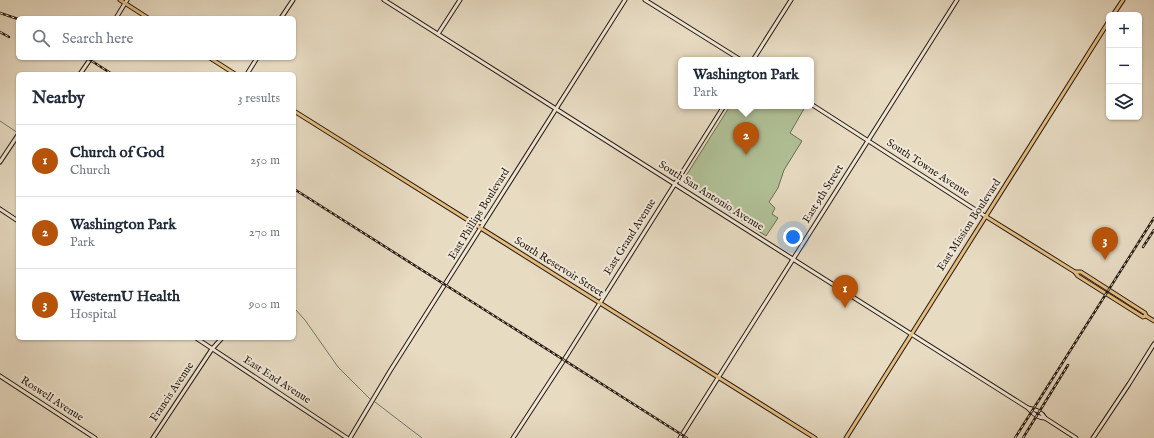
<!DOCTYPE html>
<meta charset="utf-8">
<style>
:root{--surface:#fff;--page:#f6f6f7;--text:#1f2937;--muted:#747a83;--line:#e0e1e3;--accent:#b45309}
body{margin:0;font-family:"IM FELL English",serif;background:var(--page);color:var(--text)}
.controls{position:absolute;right:12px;top:12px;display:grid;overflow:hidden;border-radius:6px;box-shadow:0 1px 3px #0004}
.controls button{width:36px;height:36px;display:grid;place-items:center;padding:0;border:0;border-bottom:1px solid var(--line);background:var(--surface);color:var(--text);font:20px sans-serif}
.you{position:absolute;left:793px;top:237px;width:14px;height:14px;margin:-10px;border:3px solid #fff;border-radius:50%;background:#1a73e8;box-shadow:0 0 0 6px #1a73e833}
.badge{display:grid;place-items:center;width:26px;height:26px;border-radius:50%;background:var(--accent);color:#fff;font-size:13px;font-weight:700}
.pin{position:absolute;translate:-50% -33px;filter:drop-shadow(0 1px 2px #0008)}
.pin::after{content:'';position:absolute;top:21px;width:14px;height:12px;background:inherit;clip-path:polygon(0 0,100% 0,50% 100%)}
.popup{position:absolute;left:678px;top:57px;width:136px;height:52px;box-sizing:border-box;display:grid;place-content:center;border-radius:6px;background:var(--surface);filter:drop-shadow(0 1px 3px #0005);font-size:13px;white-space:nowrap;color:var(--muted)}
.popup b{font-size:15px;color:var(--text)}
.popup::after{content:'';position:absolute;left:50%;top:100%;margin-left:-8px;border:8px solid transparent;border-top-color:var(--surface)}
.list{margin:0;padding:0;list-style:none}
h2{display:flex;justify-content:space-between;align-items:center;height:52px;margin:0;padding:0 16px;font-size:17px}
h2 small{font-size:13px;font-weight:400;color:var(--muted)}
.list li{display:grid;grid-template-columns:26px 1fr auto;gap:12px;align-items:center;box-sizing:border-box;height:72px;padding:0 16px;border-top:1px solid var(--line)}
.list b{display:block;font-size:15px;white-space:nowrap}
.list p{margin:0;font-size:13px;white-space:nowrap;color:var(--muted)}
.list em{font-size:13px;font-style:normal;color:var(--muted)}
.icon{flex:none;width:22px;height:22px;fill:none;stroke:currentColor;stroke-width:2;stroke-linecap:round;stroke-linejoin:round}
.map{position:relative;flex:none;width:1154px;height:438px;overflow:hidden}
.search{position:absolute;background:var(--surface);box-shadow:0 1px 3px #0004;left:16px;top:16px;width:280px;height:44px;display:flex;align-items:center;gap:10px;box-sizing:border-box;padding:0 14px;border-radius:6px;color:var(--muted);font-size:15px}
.panel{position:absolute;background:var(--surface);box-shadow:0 1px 3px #0004;left:16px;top:72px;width:280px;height:268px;border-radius:6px}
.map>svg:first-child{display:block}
.green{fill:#b1c197;stroke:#6c6e55}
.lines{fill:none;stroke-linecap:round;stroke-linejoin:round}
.stream{stroke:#6b7b70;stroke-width:1}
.secondary-casing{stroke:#281a13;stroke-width:5}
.primary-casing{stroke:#281a13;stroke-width:5}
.secondary{stroke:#efe8d7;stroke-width:3}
.primary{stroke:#e4be81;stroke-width:3}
.rail-casing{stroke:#281a13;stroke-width:2.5}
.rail{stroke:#efe8d7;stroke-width:1;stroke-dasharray:3;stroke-linecap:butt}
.labels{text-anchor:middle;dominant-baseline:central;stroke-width:4;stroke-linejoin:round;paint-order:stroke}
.street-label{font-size:11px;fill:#281a13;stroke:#efe8d7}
</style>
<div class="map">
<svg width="1154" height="438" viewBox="0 0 1154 438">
<rect width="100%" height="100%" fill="#e7dbc2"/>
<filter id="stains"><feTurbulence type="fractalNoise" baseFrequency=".005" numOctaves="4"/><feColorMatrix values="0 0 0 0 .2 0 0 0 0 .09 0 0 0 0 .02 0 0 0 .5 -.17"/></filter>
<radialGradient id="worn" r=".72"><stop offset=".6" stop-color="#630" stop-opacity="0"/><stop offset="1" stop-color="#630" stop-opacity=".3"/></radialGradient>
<polygon class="green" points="730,106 805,107 790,133 802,141 784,170 778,188 769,202 775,208 772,214 778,218 766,236 682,182"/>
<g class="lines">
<g class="stream">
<polyline points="0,121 18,133"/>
<polyline points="294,308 305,320 338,367 370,399"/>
<polyline points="375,402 422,438"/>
</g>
<g class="secondary-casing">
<g id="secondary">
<path d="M384,0L1028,408C1032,413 1038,418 1045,418"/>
<polyline points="645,0 741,60"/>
<polyline points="116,18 127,0"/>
<polyline points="281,18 293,0"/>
<polyline points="438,34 460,0"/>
<polyline points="753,60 791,0"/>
<polyline points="80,74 91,58"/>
<polyline points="247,74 257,58"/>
<polyline points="811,104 985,216"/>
<polyline points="0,162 18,135"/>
<polyline points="0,209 18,221"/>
<polyline points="196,338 347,438"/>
<polyline points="0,376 95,438"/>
<path d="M1028,408C1035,409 1042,412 1045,418L1076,438"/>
<polyline points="153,438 212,349 222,338"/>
<polyline points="350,438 390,371 625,0"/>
<polyline points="513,438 564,360 724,106"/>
<polyline points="680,438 957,0"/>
<polyline points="1093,438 1129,384 1154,344"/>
</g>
</g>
<g class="primary-casing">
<g id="primary">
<polyline points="120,0 148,18"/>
<polyline points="1113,15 1123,0"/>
<polyline points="210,58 235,74"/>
<polyline points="294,111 815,438"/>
<polyline points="985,216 1075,272 1078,276 1143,317 1146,316 1154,321"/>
<polyline points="1075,272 1081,272 1145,313 1146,316"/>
<polyline points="846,438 1109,21"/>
</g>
</g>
<use href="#secondary" class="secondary"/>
<use href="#primary" class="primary"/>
<g class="rail-casing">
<g id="rail">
<polyline points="0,13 18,19"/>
<polyline points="0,32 9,37"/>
<polyline points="87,58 112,74"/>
<polyline points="294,189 687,438"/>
<polyline points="1143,247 1154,230"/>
<polyline points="1015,438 1154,218"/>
<polyline points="1023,438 1068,365"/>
</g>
</g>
<use href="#rail" class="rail"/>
</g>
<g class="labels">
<g class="street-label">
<text transform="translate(928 168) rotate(33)">South Towne Avenue</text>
<text transform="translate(823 194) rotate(-58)">East 9th Street</text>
<text transform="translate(711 196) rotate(32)">South San Antonio Avenue</text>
<text transform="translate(479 214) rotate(-58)">East Phillips Boulevard</text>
<text transform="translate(969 225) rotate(-57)">East Mission Boulevard</text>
<text transform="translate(630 237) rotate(-58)">East Grand Avenue</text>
<text transform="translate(559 267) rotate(32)">South Reservoir Street</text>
<text transform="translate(277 380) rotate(33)">East End Avenue</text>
<text transform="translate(172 392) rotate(-56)">Francis Avenue</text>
<text transform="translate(52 399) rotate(33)">Roswell Avenue</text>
</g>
</g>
<rect width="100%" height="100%" filter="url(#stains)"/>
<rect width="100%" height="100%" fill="url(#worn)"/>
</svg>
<div class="controls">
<button>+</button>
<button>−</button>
<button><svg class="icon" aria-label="layers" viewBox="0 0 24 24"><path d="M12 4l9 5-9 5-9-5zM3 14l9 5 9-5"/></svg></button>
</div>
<div class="you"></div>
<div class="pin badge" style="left:845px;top:308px">1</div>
<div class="pin badge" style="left:746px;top:155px">2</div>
<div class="popup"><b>Washington Park</b>Park</div>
<div class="pin badge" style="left:1105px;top:260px">3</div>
<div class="search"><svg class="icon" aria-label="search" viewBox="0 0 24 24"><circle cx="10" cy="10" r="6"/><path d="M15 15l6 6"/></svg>Search here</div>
<section class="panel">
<h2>Nearby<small>3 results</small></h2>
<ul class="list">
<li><span class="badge">1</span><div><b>Church of God</b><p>Church</p></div><em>250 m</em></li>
<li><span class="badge">2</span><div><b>Washington Park</b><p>Park</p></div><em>270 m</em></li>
<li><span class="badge">3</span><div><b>WesternU Health</b><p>Hospital</p></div><em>900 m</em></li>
</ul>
</section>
</div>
